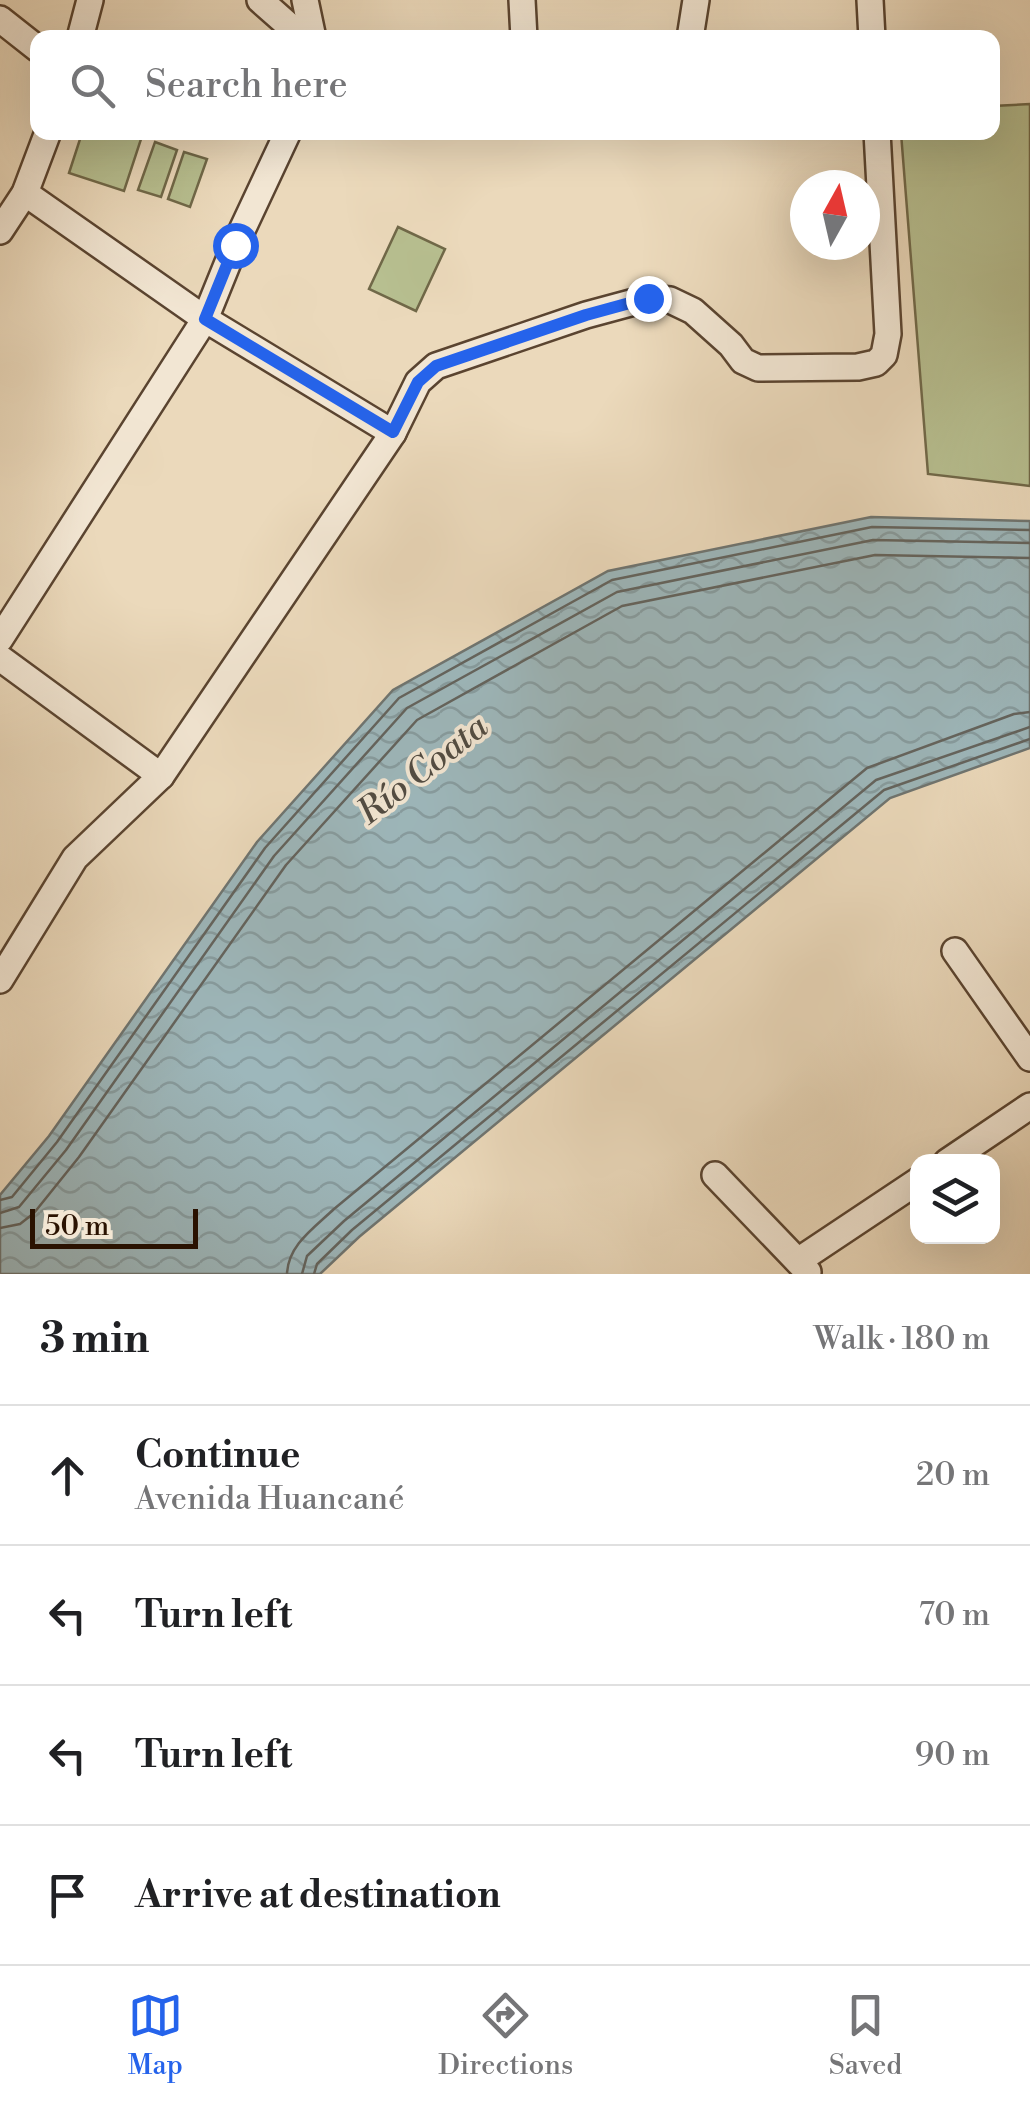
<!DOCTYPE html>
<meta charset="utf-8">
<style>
:root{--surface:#fff;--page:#f2f2f2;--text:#202124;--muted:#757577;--line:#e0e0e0;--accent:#2563eb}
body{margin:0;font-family:"Libre Bodoni",serif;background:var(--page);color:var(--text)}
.controls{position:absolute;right:30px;bottom:30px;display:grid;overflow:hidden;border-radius:20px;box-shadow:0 10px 40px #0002}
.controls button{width:90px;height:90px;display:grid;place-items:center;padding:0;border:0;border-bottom:2px solid var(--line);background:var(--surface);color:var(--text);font:50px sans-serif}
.compass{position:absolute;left:790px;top:170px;width:90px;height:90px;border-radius:50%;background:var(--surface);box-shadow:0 10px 40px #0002;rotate:8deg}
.scale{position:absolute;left:30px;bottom:25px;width:168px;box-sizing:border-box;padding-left:10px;border:5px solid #2a1201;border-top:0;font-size:28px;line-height:35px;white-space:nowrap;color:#2a1201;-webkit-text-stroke:8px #f2e6d3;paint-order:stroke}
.stop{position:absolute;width:30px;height:30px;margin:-22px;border:8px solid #2563eb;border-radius:50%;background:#fff}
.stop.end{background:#2563eb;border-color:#fff;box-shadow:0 2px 10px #0008}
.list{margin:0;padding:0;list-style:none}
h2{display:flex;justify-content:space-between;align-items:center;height:130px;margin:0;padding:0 40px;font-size:42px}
h2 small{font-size:32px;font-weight:400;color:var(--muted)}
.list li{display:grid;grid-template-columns:65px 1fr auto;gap:30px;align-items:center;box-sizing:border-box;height:140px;padding:0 40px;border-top:2px solid var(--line)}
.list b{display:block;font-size:38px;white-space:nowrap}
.list p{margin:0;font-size:32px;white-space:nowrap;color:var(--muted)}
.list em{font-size:32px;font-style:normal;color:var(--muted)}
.icon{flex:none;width:55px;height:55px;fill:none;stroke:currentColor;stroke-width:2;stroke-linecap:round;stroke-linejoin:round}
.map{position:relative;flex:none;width:1030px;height:1274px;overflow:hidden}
.search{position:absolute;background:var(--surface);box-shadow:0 10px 40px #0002;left:30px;right:30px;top:30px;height:110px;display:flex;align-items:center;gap:25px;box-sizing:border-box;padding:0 35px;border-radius:20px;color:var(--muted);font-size:38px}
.sheet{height:690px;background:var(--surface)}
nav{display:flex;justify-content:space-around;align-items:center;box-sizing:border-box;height:140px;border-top:2px solid var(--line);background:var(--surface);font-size:28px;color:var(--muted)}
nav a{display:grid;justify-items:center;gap:5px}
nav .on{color:var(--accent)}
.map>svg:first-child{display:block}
.grass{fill:#b7bf90;stroke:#706848;stroke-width:2.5}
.water{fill:url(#water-waves);stroke:#6f7571;stroke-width:2.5}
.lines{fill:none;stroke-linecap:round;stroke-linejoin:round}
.shore{stroke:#64645e;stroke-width:2.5}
.minor-casing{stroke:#5a4430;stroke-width:30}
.minor{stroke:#f2e6d3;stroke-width:25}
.route{stroke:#2563eb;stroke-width:12}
.labels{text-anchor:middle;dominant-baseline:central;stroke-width:8;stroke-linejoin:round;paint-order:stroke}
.water-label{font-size:35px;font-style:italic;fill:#524c42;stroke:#f2e6d3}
</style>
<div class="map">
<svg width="1030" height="1274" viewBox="0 0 1030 1274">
<defs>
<pattern id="water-waves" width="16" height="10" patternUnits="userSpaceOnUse" patternTransform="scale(2.5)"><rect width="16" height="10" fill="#9db7bb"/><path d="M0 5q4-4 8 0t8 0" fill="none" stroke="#879c9f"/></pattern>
</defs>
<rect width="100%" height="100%" fill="#ebd9bb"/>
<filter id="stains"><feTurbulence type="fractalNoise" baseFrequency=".002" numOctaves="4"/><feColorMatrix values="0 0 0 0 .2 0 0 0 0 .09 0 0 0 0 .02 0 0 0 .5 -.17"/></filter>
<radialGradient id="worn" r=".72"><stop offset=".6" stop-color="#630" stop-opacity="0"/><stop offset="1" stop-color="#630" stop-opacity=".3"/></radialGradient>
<g class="grass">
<polygon points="1030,104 1030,486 928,474 901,133 992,132 993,106"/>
<polygon points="82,133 143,133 124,191 69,173"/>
<polygon points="155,142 177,150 161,197 138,190"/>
<polygon points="184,152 207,159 190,207 168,199"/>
<polygon points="398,227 445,249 416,311 369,289"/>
</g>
<polygon class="water" points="871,517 1030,521 1030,748 890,798 359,1237 320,1274 0,1274 0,1195 49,1136 257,842 393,690 608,571"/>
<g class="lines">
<g class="shore">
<polyline points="0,1200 12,1197 57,1142 265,848 399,698 612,580 872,527 1030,530"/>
<polyline points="0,1213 19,1207 66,1150 274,856 407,708 617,592 873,540 1030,543"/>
<polyline points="0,1228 20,1224 34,1213 79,1157 286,865 417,720 622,606 875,555 1030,558"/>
<path d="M287,1274C288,1245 314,1228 334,1209L867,768L1014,714L1030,712"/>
<polyline points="302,1274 307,1256 344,1221 876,780 1030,727"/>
<polyline points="314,1274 317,1264 352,1230 884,790 1030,739"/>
</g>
<g class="minor-casing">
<g id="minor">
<polyline points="260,0 303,38"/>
<polyline points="305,0 313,38"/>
<polyline points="522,0 524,38"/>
<polyline points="870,0 872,38"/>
<polyline points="0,19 38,49"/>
<polyline points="80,38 90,0"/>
<polyline points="690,38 696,0"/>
<polyline points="25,193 205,319 393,433"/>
<polyline points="0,231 25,193 48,132"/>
<polyline points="0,639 205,319 235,245 288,132"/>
<polyline points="0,658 161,776"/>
<polyline points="955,951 1030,1058"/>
<polyline points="0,980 75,858 161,776 393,433 418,382 436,366 586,315 649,298 670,300 693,311 731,345 743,361 758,368 858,367 876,363 884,355 888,334 877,132"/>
<polyline points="947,1162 1030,1106"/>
<polyline points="715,1175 808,1272"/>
<polyline points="798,1261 918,1181"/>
</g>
</g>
<use href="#minor" class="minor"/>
</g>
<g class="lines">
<polyline class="route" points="235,245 205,319 393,432 418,382 436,366 586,315 648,298"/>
</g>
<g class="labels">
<g class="water-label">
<text transform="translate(423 770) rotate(-38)">Río Coata</text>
</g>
</g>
<rect width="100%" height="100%" filter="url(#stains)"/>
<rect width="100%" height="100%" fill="url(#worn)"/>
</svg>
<div class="controls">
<button><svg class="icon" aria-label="layers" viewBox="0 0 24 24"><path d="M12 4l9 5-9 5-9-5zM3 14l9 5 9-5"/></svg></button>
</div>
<svg class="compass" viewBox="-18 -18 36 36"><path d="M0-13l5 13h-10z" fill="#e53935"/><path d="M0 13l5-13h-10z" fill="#757577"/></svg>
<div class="scale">50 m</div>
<div class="stop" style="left:235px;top:245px"></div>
<div class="stop end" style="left:648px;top:298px"></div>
<div class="search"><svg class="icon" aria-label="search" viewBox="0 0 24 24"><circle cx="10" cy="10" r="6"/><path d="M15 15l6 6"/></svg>Search here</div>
</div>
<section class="sheet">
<h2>3 min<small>Walk · 180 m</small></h2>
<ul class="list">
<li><svg class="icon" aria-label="ahead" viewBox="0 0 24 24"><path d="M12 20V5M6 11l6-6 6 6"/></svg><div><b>Continue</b><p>Avenida Huancané</p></div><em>20 m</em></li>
<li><svg class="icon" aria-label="left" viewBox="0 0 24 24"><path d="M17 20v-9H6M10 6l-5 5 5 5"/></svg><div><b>Turn left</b></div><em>70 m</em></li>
<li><svg class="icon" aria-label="left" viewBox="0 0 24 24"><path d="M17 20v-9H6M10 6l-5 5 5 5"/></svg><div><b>Turn left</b></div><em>90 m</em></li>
<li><svg class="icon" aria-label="arrive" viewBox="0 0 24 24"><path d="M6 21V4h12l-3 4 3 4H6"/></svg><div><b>Arrive at destination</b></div></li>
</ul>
</section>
<nav>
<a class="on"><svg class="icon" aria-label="map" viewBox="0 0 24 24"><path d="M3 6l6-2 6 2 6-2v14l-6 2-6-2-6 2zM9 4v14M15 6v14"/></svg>Map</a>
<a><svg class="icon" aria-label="directions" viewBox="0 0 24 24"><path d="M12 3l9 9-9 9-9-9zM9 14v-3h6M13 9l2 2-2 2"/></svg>Directions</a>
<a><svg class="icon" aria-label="saved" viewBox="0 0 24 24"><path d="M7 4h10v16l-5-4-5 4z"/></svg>Saved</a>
</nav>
